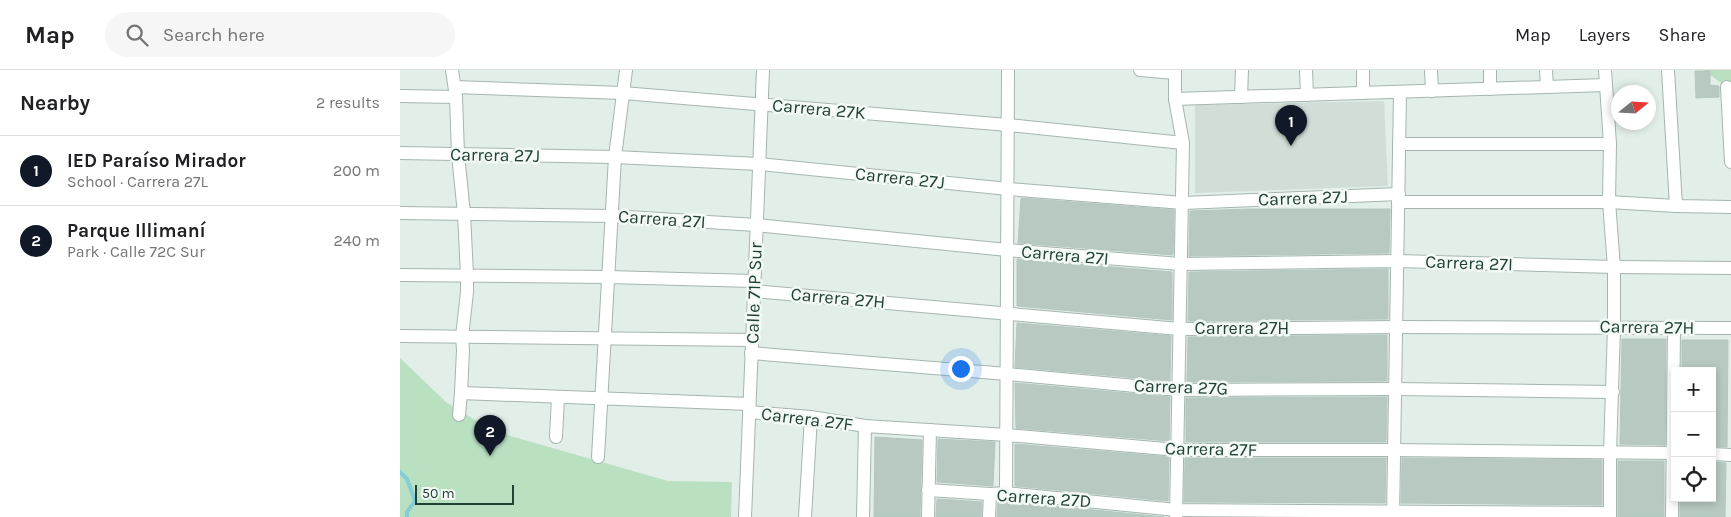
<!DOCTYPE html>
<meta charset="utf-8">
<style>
:root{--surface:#fff;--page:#f6f6f6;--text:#202124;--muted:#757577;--line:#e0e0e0;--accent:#111827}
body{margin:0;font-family:Karla,sans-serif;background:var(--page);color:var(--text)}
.controls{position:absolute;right:15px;bottom:15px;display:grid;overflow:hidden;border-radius:0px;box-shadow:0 2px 8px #0003}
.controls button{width:45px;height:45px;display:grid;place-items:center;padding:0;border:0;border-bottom:1px solid var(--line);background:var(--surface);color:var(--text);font:25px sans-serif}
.compass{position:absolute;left:1211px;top:15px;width:45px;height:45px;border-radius:50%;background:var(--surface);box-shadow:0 2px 8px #0003;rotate:72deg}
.scale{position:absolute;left:15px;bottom:12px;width:99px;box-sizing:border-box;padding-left:5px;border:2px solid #214036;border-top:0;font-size:14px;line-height:18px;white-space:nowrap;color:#214036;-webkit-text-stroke:4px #f3faf6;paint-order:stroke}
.you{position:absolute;left:560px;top:298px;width:18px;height:18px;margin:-12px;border:4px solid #fff;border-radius:50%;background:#1a73e8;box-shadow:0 0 0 8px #1a73e833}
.badge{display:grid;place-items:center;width:32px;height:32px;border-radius:50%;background:var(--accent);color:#fff;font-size:16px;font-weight:700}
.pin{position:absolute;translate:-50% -41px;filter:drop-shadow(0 1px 2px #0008)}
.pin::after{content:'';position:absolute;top:26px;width:18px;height:15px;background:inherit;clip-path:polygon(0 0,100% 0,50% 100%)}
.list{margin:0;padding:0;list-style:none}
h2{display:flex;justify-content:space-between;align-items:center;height:65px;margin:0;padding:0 20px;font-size:21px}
h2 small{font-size:16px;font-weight:400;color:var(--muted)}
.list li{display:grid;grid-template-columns:32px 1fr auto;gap:15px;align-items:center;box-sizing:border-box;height:70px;padding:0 20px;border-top:1px solid var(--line)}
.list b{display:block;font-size:19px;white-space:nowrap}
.list p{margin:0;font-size:16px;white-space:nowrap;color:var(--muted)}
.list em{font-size:16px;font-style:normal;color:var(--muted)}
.icon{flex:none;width:28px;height:28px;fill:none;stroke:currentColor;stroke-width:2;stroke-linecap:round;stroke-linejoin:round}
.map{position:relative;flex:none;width:1331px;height:447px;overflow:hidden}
header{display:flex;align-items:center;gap:30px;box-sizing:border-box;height:70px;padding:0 25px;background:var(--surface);border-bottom:1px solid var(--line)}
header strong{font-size:24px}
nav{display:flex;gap:28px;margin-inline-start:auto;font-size:18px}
.search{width:350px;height:45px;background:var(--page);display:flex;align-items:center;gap:12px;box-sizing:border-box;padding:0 18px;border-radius:28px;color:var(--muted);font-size:19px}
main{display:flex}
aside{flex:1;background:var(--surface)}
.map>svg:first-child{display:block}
.built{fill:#d0ded7}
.green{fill:#bae0c2}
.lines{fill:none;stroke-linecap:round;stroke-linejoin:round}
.stream{stroke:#86ced7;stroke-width:4}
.building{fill:#b7c9c1;stroke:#b4c8bf}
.minor-casing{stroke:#a4b6af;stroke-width:14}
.minor{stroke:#fff;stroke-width:12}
.labels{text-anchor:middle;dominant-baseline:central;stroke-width:5;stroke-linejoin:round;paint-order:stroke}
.street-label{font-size:18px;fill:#214036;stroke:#f3faf6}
</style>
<header>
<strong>Map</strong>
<div class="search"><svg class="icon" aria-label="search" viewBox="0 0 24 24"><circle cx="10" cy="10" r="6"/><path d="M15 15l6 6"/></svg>Search here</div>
<nav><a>Map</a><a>Layers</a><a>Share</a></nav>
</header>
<main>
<aside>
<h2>Nearby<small>2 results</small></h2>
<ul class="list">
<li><span class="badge">1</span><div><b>IED Paraíso Mirador</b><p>School · Carrera 27L</p></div><em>200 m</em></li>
<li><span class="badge">2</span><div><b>Parque Illimaní</b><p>Park · Calle 72C Sur</p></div><em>240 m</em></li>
</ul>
</aside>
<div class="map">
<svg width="1331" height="447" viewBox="0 0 1331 447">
<rect width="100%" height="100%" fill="#e2eee8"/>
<polygon class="built" points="984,31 988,116 795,123 795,35"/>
<g class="green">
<polygon points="1304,0 1331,0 1331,21"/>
<polygon points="0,288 46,332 93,361 268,411 332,412 331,447 0,447"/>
</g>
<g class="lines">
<polyline class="stream" points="0,402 7,409 15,431 7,442 7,447"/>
</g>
<g class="building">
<polygon points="1295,1 1310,1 1310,15 1319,16 1319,27 1296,28"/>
<polygon points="621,128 774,140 773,185 618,173"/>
<polygon points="850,139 990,139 989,183 789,186 790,141"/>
<polygon points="617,189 772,202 772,250 617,236"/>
<polygon points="988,199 988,249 788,251 789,202"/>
<polygon points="617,253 771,266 770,311 615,297"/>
<polygon points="987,265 987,311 787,312 788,267"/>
<polygon points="1222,269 1266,269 1265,375 1220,374"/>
<polygon points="1282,270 1328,270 1327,377 1312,376 1312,301 1282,301"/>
<polygon points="615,313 770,327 769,371 616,358"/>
<polygon points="987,327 986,372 786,372 786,328"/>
<polygon points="475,367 522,370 520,447 474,447"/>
<polygon points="538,369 595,372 593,416 537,412"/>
<polygon points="615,374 769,387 768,431 615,416"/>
<polygon points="785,388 986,388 985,433 784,432"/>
<polygon points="1002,388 1202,390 1202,435 1001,433"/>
<rect x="1218" y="391" width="46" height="56"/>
<polygon points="1312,392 1326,393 1325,447 1280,447 1280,428 1312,428"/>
<polygon points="537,429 582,432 581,447 536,447"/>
<polygon points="598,432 614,432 764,447 597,447"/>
</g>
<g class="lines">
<g class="minor-casing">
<g id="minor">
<polyline points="52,0 56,27 58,84 64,144 67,205 67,222 62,267 63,280 61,323 59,345"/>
<polyline points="740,0 775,3"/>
<polyline points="775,0 775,29 783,73 776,447"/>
<polyline points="906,0 907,25"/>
<polyline points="963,0 963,23"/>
<polyline points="1031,0 1032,21"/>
<polyline points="1090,0 1090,19"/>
<polyline points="1146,0 1147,17"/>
<polyline points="1205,0 1210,74 1209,132 1214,197 1214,257 1210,383 1210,447"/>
<polyline points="1268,0 1276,136"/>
<polyline points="55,17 223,23 608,55 783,73"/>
<polyline points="1327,17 1331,92"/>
<polyline points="0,26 56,27"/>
<polyline points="841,27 842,0"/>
<polyline points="775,29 1206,15"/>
<polyline points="999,74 1210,74"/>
<polyline points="0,83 215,87 359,94 608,119 783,133 999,124"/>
<polyline points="998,132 1209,132 1276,136 1331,137"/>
<polyline points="0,143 212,146 356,155 607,180 780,194 997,191 1214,197 1331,198"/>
<polyline points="0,205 208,207 354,211"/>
<polyline points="354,221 779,259 997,257 1331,258"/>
<polyline points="0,266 352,270"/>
<polyline points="351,283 607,304 778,320 995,319 1213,322"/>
<polyline points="61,323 349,334"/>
<polyline points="349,342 411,347 465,356 607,365 777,380 993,380 1275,383"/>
<polyline points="156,367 158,327"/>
<polyline points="1312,384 1331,385"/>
<polyline points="198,387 215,87 226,0"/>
<polyline points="528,420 590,424 606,423 776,440 1210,443"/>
<polyline points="606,423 608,0"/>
<polyline points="345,447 363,0"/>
<polyline points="405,447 411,347"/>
<polyline points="463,447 465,356"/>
<polyline points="528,447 530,360"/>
<polyline points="589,447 590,424"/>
<polyline points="993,447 1000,22"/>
<polyline points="1272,447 1274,258"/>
</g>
</g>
<use href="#minor" class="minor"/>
</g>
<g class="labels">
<g class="street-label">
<text transform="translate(419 39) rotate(5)">Carrera 27K</text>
<text transform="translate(95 85) rotate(1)">Carrera 27J</text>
<text transform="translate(500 108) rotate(6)">Carrera 27J</text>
<text transform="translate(903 128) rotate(-2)">Carrera 27J</text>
<text transform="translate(262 149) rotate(4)">Carrera 27I</text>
<text transform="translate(665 185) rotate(5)">Carrera 27I</text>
<text transform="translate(1069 193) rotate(2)">Carrera 27I</text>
<text transform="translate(354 223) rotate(-88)">Calle 71P Sur</text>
<text transform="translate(438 228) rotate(5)">Carrera 27H</text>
<text transform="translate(1247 257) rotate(1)">Carrera 27H</text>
<text x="842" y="258">Carrera 27H</text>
<text transform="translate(781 317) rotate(2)">Carrera 27G</text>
<text transform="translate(407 349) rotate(7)">Carrera 27F</text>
<text transform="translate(811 379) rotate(1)">Carrera 27F</text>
<text transform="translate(644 428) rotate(4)">Carrera 27D</text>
</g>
</g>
</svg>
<div class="controls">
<button>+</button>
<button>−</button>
<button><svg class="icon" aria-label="locate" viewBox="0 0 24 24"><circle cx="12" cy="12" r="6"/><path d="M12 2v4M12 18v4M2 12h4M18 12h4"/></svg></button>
</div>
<svg class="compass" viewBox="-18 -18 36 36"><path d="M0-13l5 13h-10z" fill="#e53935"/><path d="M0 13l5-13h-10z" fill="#757577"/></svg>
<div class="scale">50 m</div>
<div class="you"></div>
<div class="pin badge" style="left:891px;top:76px">1</div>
<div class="pin badge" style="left:90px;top:386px">2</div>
</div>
</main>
